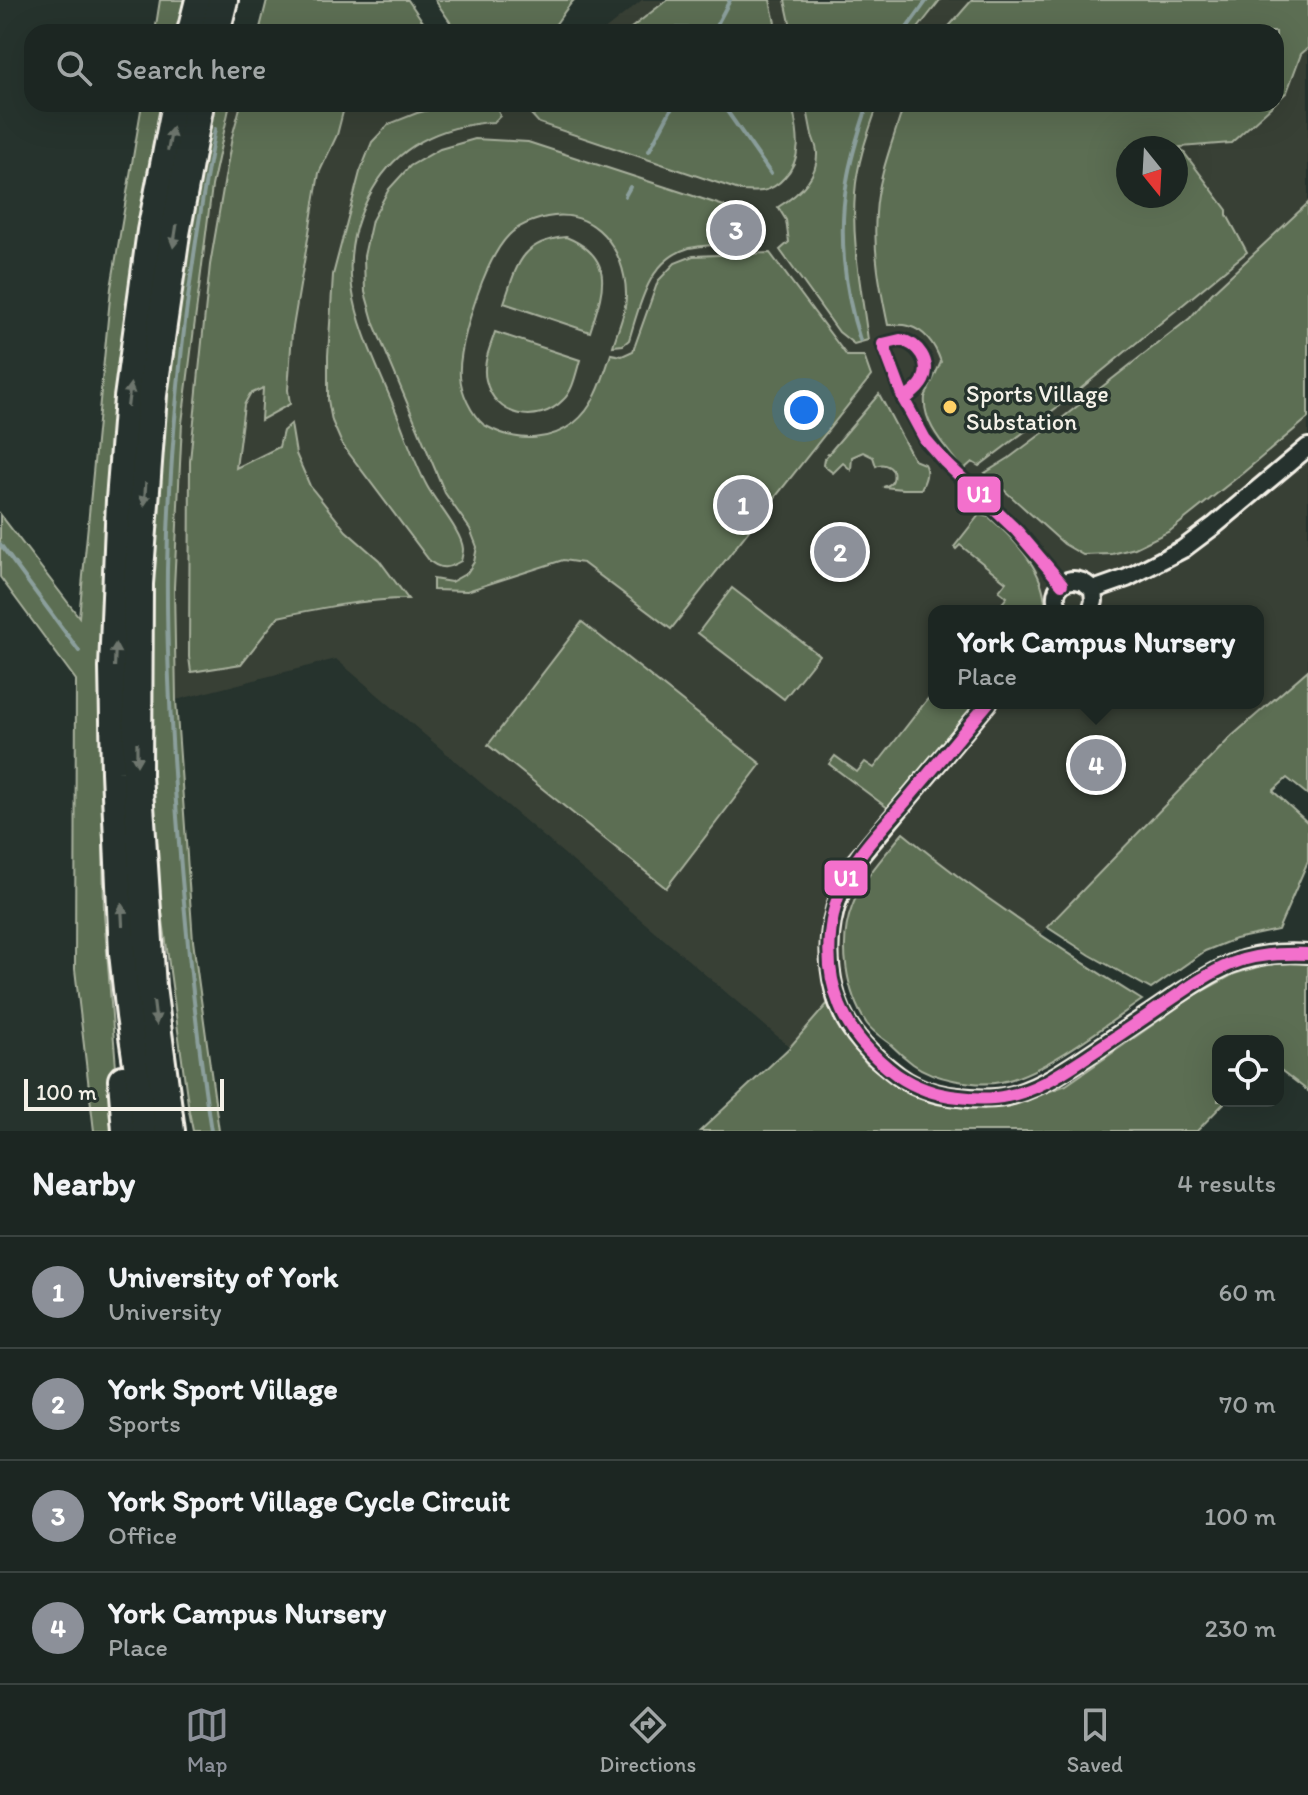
<!DOCTYPE html>
<style>
:root{--surface:#1c2622;--page:#252e2a;--text:#f1f3f6;--muted:#a0a5a5;--line:#3a4340;--accent:#8c9099}
body{margin:0;font-family:Itim,sans-serif;background:var(--page);color:var(--text)}
.controls{position:absolute;right:24px;bottom:24px;display:grid;overflow:hidden;border-radius:16px;box-shadow:0 8px 32px #0002}
.controls button{width:72px;height:72px;display:grid;place-items:center;padding:0;border:0;border-bottom:2px solid var(--line);background:var(--surface);color:var(--text);font:40px sans-serif}
.compass{position:absolute;left:1116px;top:136px;width:72px;height:72px;border-radius:50%;background:var(--surface);box-shadow:0 8px 32px #0002;rotate:162deg}
.scale{position:absolute;left:24px;bottom:20px;width:200px;box-sizing:border-box;padding-left:8px;border:4px solid #f4f1e8;border-top:0;font-size:22px;line-height:28px;white-space:nowrap;color:#f4f1e8;-webkit-text-stroke:6px #26332d;paint-order:stroke}
.you{position:absolute;left:804px;top:410px;width:28px;height:28px;margin:-20px;border:6px solid #fff;border-radius:50%;background:#1a73e8;box-shadow:0 0 0 12px #1a73e833}
.badge{display:grid;place-items:center;width:52px;height:52px;border-radius:50%;background:var(--accent);color:#fff;font-size:26px;font-weight:700}
.pin{position:absolute;translate:-50% -50%;border:4px solid #fff;box-shadow:0 2px 8px #0006}
.popup{position:absolute;left:928px;top:605px;width:336px;height:104px;box-sizing:border-box;display:grid;place-content:center;border-radius:16px;background:var(--surface);filter:drop-shadow(0 2px 6px #0005);font-size:26px;white-space:nowrap;color:var(--muted)}
.popup b{font-size:30px;color:var(--text)}
.popup::after{content:'';position:absolute;left:50%;top:100%;margin-left:-16px;border:16px solid transparent;border-top-color:var(--surface)}
.list{margin:0;padding:0;list-style:none}
h2{display:flex;justify-content:space-between;align-items:center;height:104px;margin:0;padding:0 32px;font-size:34px}
h2 small{font-size:26px;font-weight:400;color:var(--muted)}
.list li{display:grid;grid-template-columns:52px 1fr auto;gap:24px;align-items:center;box-sizing:border-box;height:112px;padding:0 32px;border-top:2px solid var(--line)}
.list b{display:block;font-size:30px;white-space:nowrap}
.list p{margin:0;font-size:26px;white-space:nowrap;color:var(--muted)}
.list em{font-size:26px;font-style:normal;color:var(--muted)}
.icon{flex:none;width:44px;height:44px;fill:none;stroke:currentColor;stroke-width:2;stroke-linecap:round;stroke-linejoin:round}
.map{position:relative;flex:none;width:1308px;height:1131px;overflow:hidden}
.search{position:absolute;background:var(--surface);box-shadow:0 8px 32px #0002;left:24px;right:24px;top:24px;height:88px;display:flex;align-items:center;gap:20px;box-sizing:border-box;padding:0 28px;border-radius:24px;color:var(--muted);font-size:30px}
.sheet{height:552px;background:var(--surface)}
nav{display:flex;justify-content:space-around;align-items:center;box-sizing:border-box;height:112px;border-top:2px solid var(--line);background:var(--surface);font-size:22px;color:var(--muted)}
nav a{display:grid;justify-items:center;gap:4px}
nav .on{color:var(--accent)}
.map>svg:first-child{display:block}
.built{fill:#394036;fill-rule:evenodd}
.green{fill:#5b6e52;stroke:#a8b09d;stroke-width:2;fill-rule:evenodd}
.lines{fill:none;stroke-linecap:round;stroke-linejoin:round}
.stream{stroke:#8b9f9c;stroke-width:4}
.street-casing{stroke:#f4f1e8;stroke-width:22}
.highway-casing{stroke:#f4f1e8;stroke-width:34}
.street{stroke:#26332d;stroke-width:16}
.highway{stroke:#26332d;stroke-width:28}
.bus-1-casing{stroke:#26332d;stroke-width:18}
.bus-1{stroke:#f370cc;stroke-width:12}
.oneway{fill:#6e766e}
.poi-dot{fill:#ffd166;stroke:#26332d;stroke-width:3}
.labels{text-anchor:middle;dominant-baseline:central;stroke-width:7;stroke-linejoin:round;paint-order:stroke}
.poi-label{font-size:24px;fill:#f4f1e8;stroke:#26332d;text-anchor:start}
.line-badge{stroke:#26332d;stroke-width:3}
.badge-label{font-size:22px;text-anchor:middle;font-weight:bold;fill:#fff}
</style>
<div class="map">
<svg width="1308" height="1131" viewBox="0 0 1308 1131">
<rect width="100%" height="100%" fill="#26332d"/>
<filter id="ink" filterUnits="userSpaceOnUse"><feTurbulence type="fractalNoise" baseFrequency=".0125" numOctaves="2"/><feDisplacementMap in="SourceGraphic" scale="16" xChannelSelector="R" yChannelSelector="G"/><feConvolveMatrix kernelMatrix="1 2 1 2 8 2 1 2 1" color-interpolation-filters="sRGB"/></filter>
<g filter="url(#ink)">
<path class="built" d="M642,0H1308V670L1232,736L1040,935L923,850L847,981L790,1047L336,659L176,700L174,587L182,423L212,186L230,104H1276V32H602ZM1128,148H1176V196H1128ZM934,611H1258V703H934Z"/>
<g class="green">
<polygon points="160,0 189,0 183,32 155,32"/>
<polygon points="267,0 408,0 430,32 259,32"/>
<path d="M435,0H574C564,10 559,22 549,32H457Z"/>
<polygon points="667,0 770,0 777,32 626,32"/>
<polygon points="785,0 940,0 915,32 792,32"/>
<polygon points="972,0 1308,0 1308,48 1301,54 1287,92 1276,102 1276,32 944,32"/>
<polygon points="142,104 168,104 101,694 104,914 121,1131 94,1131 75,969 76,680 0,577 0,514 79,617 111,288"/>
<polygon points="210,104 230,104 212,186 182,423 174,587 176,700 193,941 219,1131 193,1131 189,1111 151,832 150,645 161,436 177,293"/>
<path d="M241,104H345L337,135L319,173L292,333L288,390L290,404L261,420L263,388L250,394L244,405L236,468L279,447L283,431L291,424L296,454L310,486L346,531L379,560L408,599C364,599 320,608 278,617L241,664L191,672L189,657L190,461L199,371L210,265L232,137Z"/>
<path d="M531,104H792C797,130 805,157 784,178C779,184 770,190 762,191C756,192 748,191 742,191L539,123L531,114Z"/>
<path d="M806,104H878C868,133 857,162 855,193C851,242 862,292 868,340L854,344L839,332L780,250L789,242L786,220L778,207C798,195 818,178 817,153C817,147 814,141 812,135C810,125 808,114 806,104Z"/>
<path d="M904,104H1274L1231,143L1180,147L1227,210V215L1247,252L1068,399L979,466L972,462L963,470C948,449 922,425 925,397L941,362C936,347 926,331 909,326C903,324 894,325 888,325C880,287 873,252 876,213C878,176 894,139 904,104ZM1176,148V196H1128V148Z"/>
<path d="M448,105H492L497,108L500,116L494,122C444,125 399,144 373,189C327,267 361,328 392,402C404,430 413,460 427,486C436,503 462,532 463,549C463,553 462,557 461,561C449,568 440,571 429,560L342,444L332,421L328,400V356L333,275L360,172L372,142L389,124L417,113Z"/>
<path d="M475,139L528,142L724,206L721,244C711,245 699,246 689,248C648,260 640,305 629,340L623,345L613,346C618,329 627,310 626,293C625,249 594,207 547,217C533,220 519,225 509,235C497,247 488,267 482,282C473,306 458,352 460,376C461,392 471,414 484,425C484,425 494,430 494,430C521,442 550,441 574,423C595,407 603,378 611,354L622,356L633,351L658,281L675,263L693,256L770,253L847,356H864L871,376L671,629L583,563L563,560L467,591L433,590V579L451,582L467,573L474,562L477,547L470,529L445,493L374,324L365,292L364,256L372,220L389,189L410,166L440,149Z"/>
<polygon points="1308,203 1308,418 1244,472 1170,531 1135,548 1112,554 1083,555 1064,544 985,473 1009,458 1052,426 1190,318 1213,292"/>
<path d="M566,237C617,258 603,291 590,332L504,303C517,265 521,241 566,237Z"/>
<path d="M495,332L580,360C576,373 573,391 563,400C538,426 494,417 486,380C482,364 490,348 495,332Z"/>
<path d="M879,394L914,460L924,464C929,472 925,481 921,489H903L883,487C892,485 895,480 893,471C889,465 882,463 876,466L873,457L863,452L852,457L851,470L843,463L833,473L823,465L824,459Z"/>
<path d="M979,515L989,517C1016,541 1047,572 1045,611H996L1007,597L999,591L1006,582L960,545L956,549L954,547Z"/>
<polygon points="732,588 819,655 784,699 698,633"/>
<polygon points="582,622 761,764 666,888 488,745"/>
<polygon points="1308,670 1308,795 1287,778 1273,791 1308,823 1308,861 1278,930 1235,939 1205,951 1151,989 1090,955 1047,927 1232,736"/>
<polygon points="934,691 934,703 977,703 889,809 829,764 835,756 857,772 865,762 874,768"/>
<path d="M903,833C978,895 1060,949 1142,1000C1104,1026 1045,1073 1001,1082C976,1087 933,1079 913,1064C905,1058 897,1051 890,1044C882,1038 873,1032 867,1024C846,993 838,943 852,907C862,879 884,856 903,833Z"/>
<polygon points="1275,962 1308,963 1308,1091 1278,1068 1278,1041 1218,1041 1218,1101 1226,1101 1197,1131 700,1131 790,1047 828,1003 842,1028 866,1063 889,1080 925,1100 969,1109 1013,1105 1066,1085 1197,994 1234,974"/>
</g>
<g class="lines">
<g class="stream">
<polyline points="655,28 714,29"/>
<polyline points="714,30 730,0"/>
<polyline points="904,32 927,0"/>
<polyline points="722,104 771,174"/>
<polyline points="649,151 674,104"/>
<polyline points="625,196 630,187"/>
<path d="M860,340C844,290 838,233 847,181C851,155 860,129 868,104"/>
<polyline points="0,544 79,651"/>
<path d="M211,1131C195,1027 185,923 177,817C171,734 166,652 167,569C170,421 188,273 215,129"/>
</g>
<g class="street-casing">
<g id="street">
<polyline points="1093,590 1127,578 1183,549 1215,525 1308,447"/>
<path d="M1060,611C1045,586 1074,568 1093,590L1094,601L1091,611"/>
<path d="M988,703L856,861C832,903 823,941 834,989C842,1024 864,1049 892,1071C911,1087 934,1095 958,1097C977,1099 995,1100 1013,1095C1047,1085 1078,1062 1108,1042C1129,1027 1152,1013 1173,998C1192,986 1210,973 1231,964C1256,954 1281,952 1308,954"/>
</g>
</g>
<g class="highway-casing">
<g id="highway">
<polyline points="192,32 200,0"/>
<polyline points="215,32 223,0"/>
<polyline points="123,1080 127,1131"/>
<polyline points="148,1131 131,1016 124,953 116,772 114,668 121,500 129,398 152,231 177,104"/>
<polyline points="170,1131 151,987 137,775 138,584 152,395 175,234 199,104"/>
</g>
</g>
<use href="#street" class="street"/>
<use href="#highway" class="highway"/>
<g class="bus-1-casing">
<g id="bus-1">
<path d="M900,340C918,343 932,362 923,381C919,389 911,394 904,400L883,344Z"/>
<polyline points="904,400 925,439 945,462 1017,531 1062,584"/>
<path d="M988,703C962,734 936,765 910,796C893,817 871,838 856,861C828,902 821,960 840,1006C851,1035 873,1057 897,1075C916,1088 937,1095 959,1097C975,1099 991,1100 1007,1096C1035,1091 1060,1074 1083,1059C1110,1041 1137,1023 1163,1005C1185,990 1207,974 1231,964C1255,954 1282,953 1308,954"/>
</g>
</g>
<use href="#bus-1" class="bus-1"/>
</g>
<defs><path id="oneway-solid" d="M-6-.8H1V-3.2L6.5 0L1 3.2V.8H-6Z" transform="scale(2)"/></defs>
<g class="oneway">
<use href="#oneway-solid" transform="translate(170 139) rotate(-79)"/>
<use href="#oneway-solid" transform="translate(175 236) rotate(99)"/>
<use href="#oneway-solid" transform="translate(129 395) rotate(-83)"/>
<use href="#oneway-solid" transform="translate(145 494) rotate(94)"/>
<use href="#oneway-solid" transform="translate(115 655) rotate(-88)"/>
<use href="#oneway-solid" transform="translate(137 754) rotate(90)"/>
<use href="#oneway-solid" transform="translate(122 915) rotate(-93)"/>
<use href="#oneway-solid" transform="translate(155 1013) rotate(83)"/>
</g>
</g>
<circle class="poi-dot" cx="950" cy="407" r="8"/>
<g class="labels">
<g class="poi-label">
<text x="966" y="393">Sports Village<tspan x="966" dy="28">Substation</tspan></text>
</g>
</g>
<g class="line-badge">
<rect x="956" y="475" width="46" height="39" rx="8" fill="#f370cc"/>
<rect x="823" y="859" width="46" height="38" rx="8" fill="#f370cc"/>
</g>
<g class="badge-label">
<text x="979" y="502">U1</text>
<text x="846" y="886">U1</text>
</g>
</svg>
<div class="controls">
<button><svg class="icon" aria-label="locate" viewBox="0 0 24 24"><circle cx="12" cy="12" r="6"/><path d="M12 2v4M12 18v4M2 12h4M18 12h4"/></svg></button>
</div>
<svg class="compass" viewBox="-18 -18 36 36"><path d="M0-13l5 13h-10z" fill="#e53935"/><path d="M0 13l5-13h-10z" fill="#a0a5a5"/></svg>
<div class="scale">100 m</div>
<div class="you"></div>
<div class="pin badge" style="left:743px;top:505px">1</div>
<div class="pin badge" style="left:840px;top:552px">2</div>
<div class="pin badge" style="left:736px;top:230px">3</div>
<div class="pin badge" style="left:1096px;top:765px">4</div>
<div class="popup"><b>York Campus Nursery</b>Place</div>
<div class="search"><svg class="icon" aria-label="search" viewBox="0 0 24 24"><circle cx="10" cy="10" r="6"/><path d="M15 15l6 6"/></svg>Search here</div>
</div>
<section class="sheet">
<h2>Nearby<small>4 results</small></h2>
<ul class="list">
<li><span class="badge">1</span><div><b>University of York</b><p>University</p></div><em>60 m</em></li>
<li><span class="badge">2</span><div><b>York Sport Village</b><p>Sports</p></div><em>70 m</em></li>
<li><span class="badge">3</span><div><b>York Sport Village Cycle Circuit</b><p>Office</p></div><em>100 m</em></li>
<li><span class="badge">4</span><div><b>York Campus Nursery</b><p>Place</p></div><em>230 m</em></li>
</ul>
</section>
<nav>
<a class="on"><svg class="icon" aria-label="map" viewBox="0 0 24 24"><path d="M3 6l6-2 6 2 6-2v14l-6 2-6-2-6 2zM9 4v14M15 6v14"/></svg>Map</a>
<a><svg class="icon" aria-label="directions" viewBox="0 0 24 24"><path d="M12 3l9 9-9 9-9-9zM9 14v-3h6M13 9l2 2-2 2"/></svg>Directions</a>
<a><svg class="icon" aria-label="saved" viewBox="0 0 24 24"><path d="M7 4h10v16l-5-4-5 4z"/></svg>Saved</a>
</nav>
